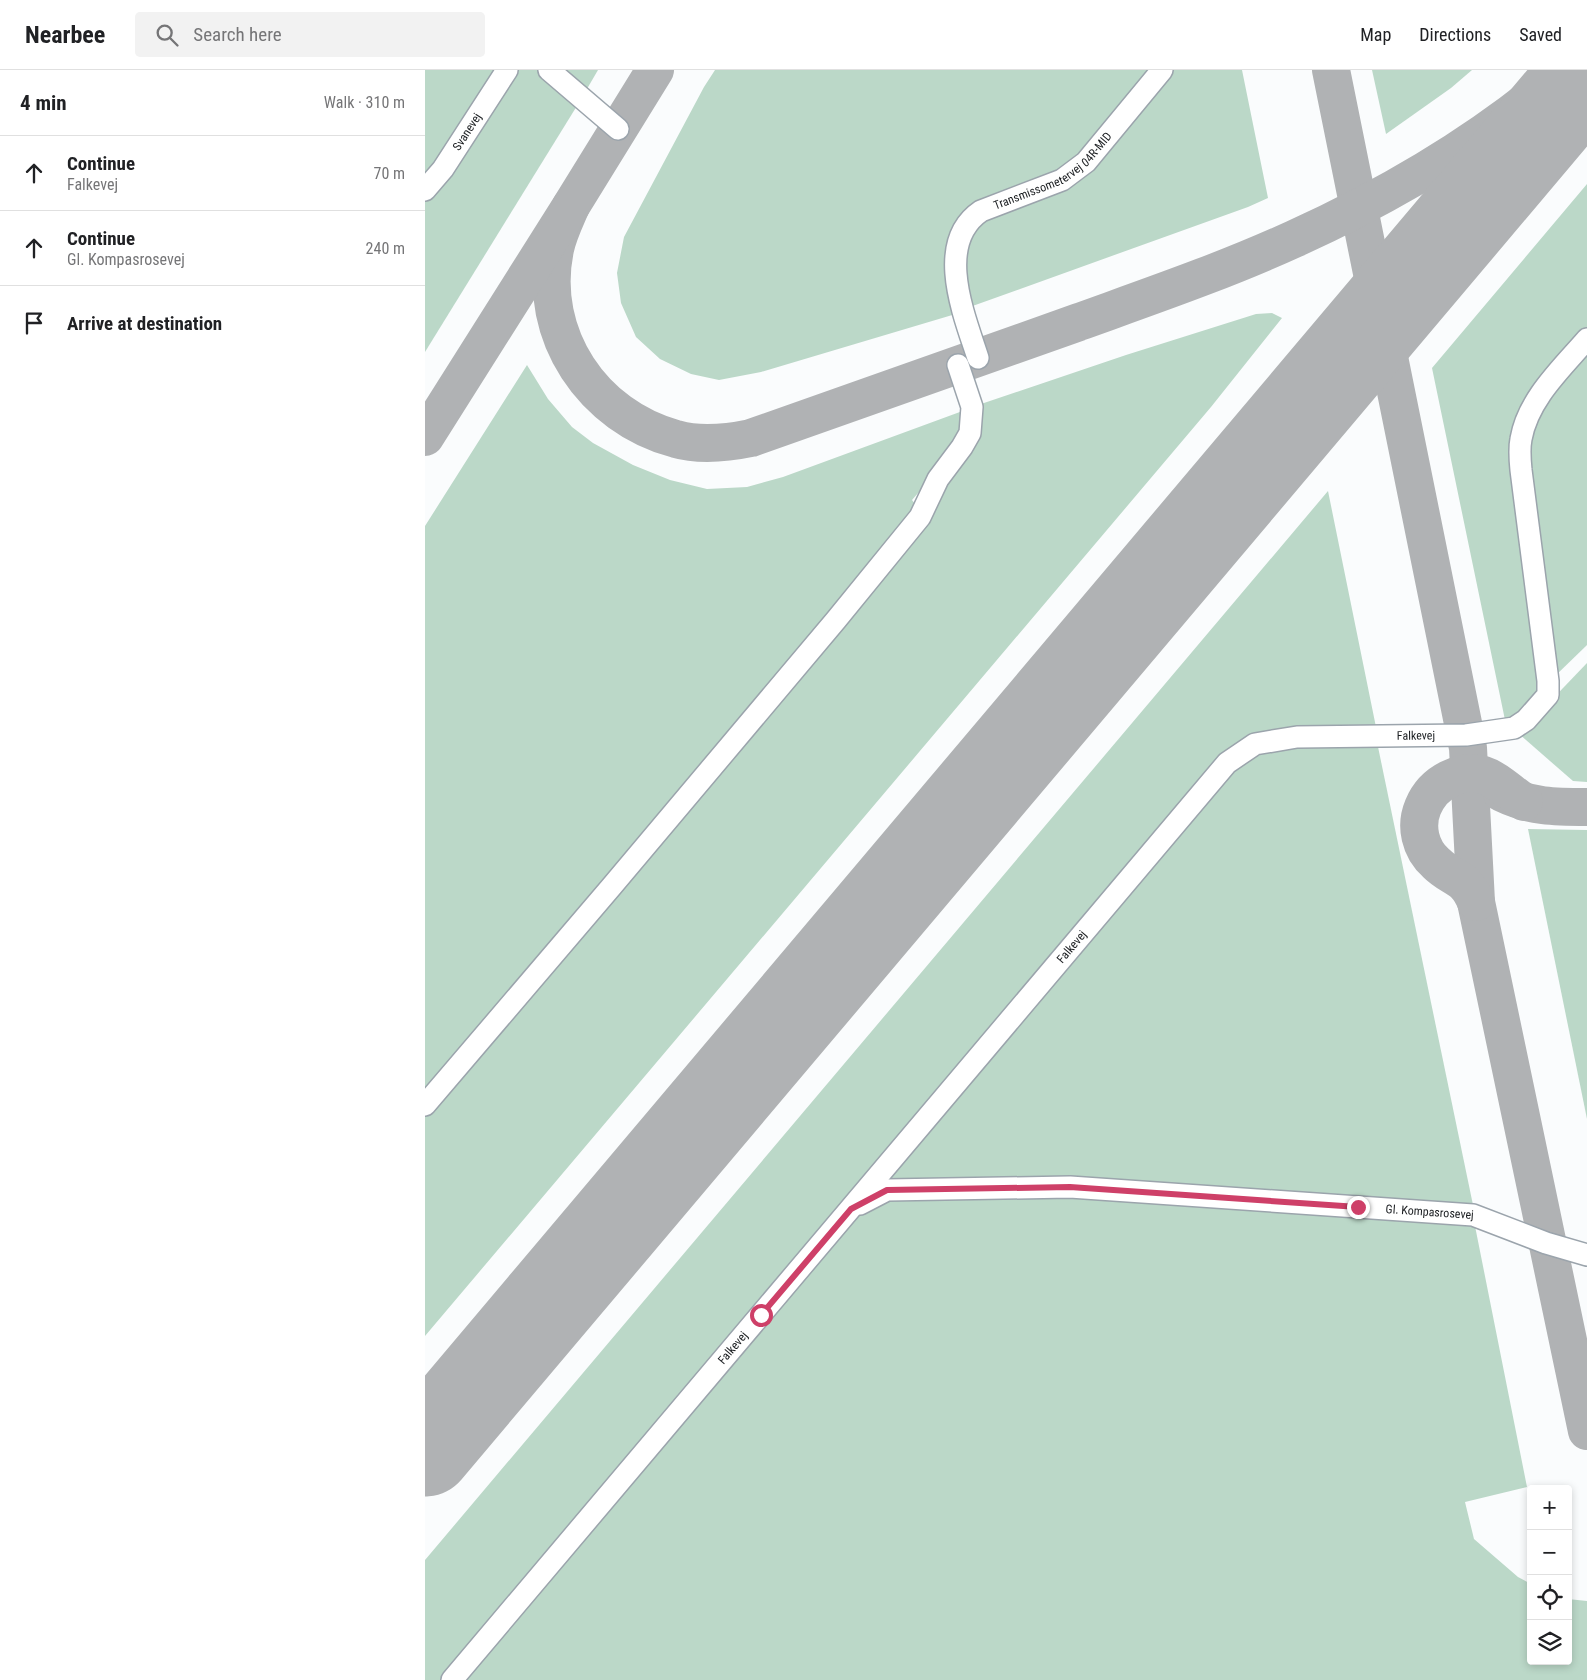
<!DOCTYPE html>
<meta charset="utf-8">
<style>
:root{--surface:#fff;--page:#f2f2f2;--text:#202124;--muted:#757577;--line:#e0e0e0}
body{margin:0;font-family:"Roboto Condensed",sans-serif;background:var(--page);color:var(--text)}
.controls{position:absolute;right:15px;bottom:15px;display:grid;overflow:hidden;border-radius:5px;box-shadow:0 2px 8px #0003}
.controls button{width:45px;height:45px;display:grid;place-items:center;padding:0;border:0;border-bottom:1px solid var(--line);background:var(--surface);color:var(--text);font:25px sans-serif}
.stop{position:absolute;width:15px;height:15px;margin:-11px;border:4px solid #ce4068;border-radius:50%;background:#fff}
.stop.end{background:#ce4068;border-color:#fff;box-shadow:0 1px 5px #0008}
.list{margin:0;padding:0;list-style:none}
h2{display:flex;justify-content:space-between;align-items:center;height:65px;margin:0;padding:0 20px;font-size:21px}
h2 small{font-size:16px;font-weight:400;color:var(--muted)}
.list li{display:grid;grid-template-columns:32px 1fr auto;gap:15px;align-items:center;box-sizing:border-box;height:75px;padding:0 20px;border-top:1px solid var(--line)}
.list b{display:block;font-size:19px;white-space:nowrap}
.list p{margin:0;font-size:16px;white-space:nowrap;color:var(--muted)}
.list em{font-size:16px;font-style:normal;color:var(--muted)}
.icon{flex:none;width:28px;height:28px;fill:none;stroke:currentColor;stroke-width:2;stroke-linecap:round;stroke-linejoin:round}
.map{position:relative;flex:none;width:1162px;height:1610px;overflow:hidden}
header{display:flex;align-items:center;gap:30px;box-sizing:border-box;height:70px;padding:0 25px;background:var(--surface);border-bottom:1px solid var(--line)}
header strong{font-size:24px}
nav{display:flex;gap:28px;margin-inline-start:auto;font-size:18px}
.search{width:350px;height:45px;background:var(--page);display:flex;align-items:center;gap:12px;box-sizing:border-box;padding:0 18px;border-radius:5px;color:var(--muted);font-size:19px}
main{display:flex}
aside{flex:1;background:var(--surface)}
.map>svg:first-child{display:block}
.green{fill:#bbd8c8}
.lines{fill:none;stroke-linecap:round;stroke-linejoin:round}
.taxiway{stroke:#b0b2b4;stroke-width:38}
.runway{stroke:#b0b2b4;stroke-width:95}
.minor-casing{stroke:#9ba4ac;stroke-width:24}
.minor{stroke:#fff;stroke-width:21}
.route{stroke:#ce4068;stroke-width:6}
.labels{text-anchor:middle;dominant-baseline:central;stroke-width:4.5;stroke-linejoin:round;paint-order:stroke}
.street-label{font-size:12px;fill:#1a1d20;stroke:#fff}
</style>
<header>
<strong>Nearbee</strong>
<div class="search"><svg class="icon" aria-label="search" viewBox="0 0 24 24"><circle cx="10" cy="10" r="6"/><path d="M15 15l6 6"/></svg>Search here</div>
<nav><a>Map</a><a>Directions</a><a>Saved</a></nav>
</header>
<main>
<aside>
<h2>4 min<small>Walk · 310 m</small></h2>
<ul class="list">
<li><svg class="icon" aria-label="ahead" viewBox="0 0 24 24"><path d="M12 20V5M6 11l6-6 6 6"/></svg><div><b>Continue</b><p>Falkevej</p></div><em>70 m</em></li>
<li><svg class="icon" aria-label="ahead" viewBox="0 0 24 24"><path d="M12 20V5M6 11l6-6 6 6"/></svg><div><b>Continue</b><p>Gl. Kompasrosevej</p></div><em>240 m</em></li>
<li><svg class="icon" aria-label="arrive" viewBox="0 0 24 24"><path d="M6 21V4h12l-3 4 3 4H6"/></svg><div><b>Arrive at destination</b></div></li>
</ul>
</aside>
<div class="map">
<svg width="1162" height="1610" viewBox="0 0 1162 1610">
<rect width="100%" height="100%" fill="#fafcfd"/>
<g class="green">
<polygon points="0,0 75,0 0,111"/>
<polygon points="89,0 115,0 155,31 0,282 0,127"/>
<polygon points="132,0 173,0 159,24"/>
<polygon points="290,0 731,0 659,89 539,150 534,243 336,302 294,310 266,304 235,289 211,267 196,233 192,203 199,167 279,17"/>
<polygon points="742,0 817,0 843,128 823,137 542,238 536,210 547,155 640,113"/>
<polygon points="947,0 1047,0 1026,18 961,64"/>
<polygon points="1162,114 1162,261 1098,344 1118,619 1102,642 1080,650 1007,298"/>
<polygon points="847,243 857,248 786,337 0,1266 0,1047 447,517 553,335 701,285 831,244"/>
<polygon points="1162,281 1162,575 1128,608 1101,391 1104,365 1117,336"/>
<polygon points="102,295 123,329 147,357 168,373 208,395 245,410 282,419 322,417 358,407 543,339 543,351 507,407 487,430 494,439 0,1025 0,456"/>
<polygon points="903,421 952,662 831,669 20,1610 0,1610 0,1490"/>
<polygon points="1162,593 1162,712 1148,711 1094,664"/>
<polygon points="952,672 1048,1135 452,1117 804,699 835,679"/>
<polygon points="1103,759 1162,760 1162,1049"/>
<polygon points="645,1123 1049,1151 1102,1417 1040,1432 1049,1469 1093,1507 1106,1514 1106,1591 1143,1591 1143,1529 1162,1531 1162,1610 34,1610 430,1142 458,1127"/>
</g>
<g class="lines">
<g class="taxiway">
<polyline points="906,0 1043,678 1051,832 1162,1361"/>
<path d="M146,136C140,150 133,164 130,179C112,265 168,347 251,369C275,376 302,373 326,368C436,330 545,291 654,252C726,226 799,201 869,169C966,125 1059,70 1140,0"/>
<polyline points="0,367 146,136 230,0"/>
<path d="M1077,723C1106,737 1130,737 1162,737"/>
<path d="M1051,832C1040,805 1028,810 1011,793C995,779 990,756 998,737C1003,725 1012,715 1024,709C1058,692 1074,715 1099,732"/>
</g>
<polyline class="runway" points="0,1379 1162,3"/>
<g class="minor-casing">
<g id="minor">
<polyline points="124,0 193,59"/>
<path id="s1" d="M0,120L18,99L82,0"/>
<path id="s2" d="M553,288C539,245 509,173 556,141L637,110L661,92L737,0"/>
<polyline points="0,1035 187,816 411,550 495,447 513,409 537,377 545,363 547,337 533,295"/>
<path id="s3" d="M435,1134L462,1120L645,1117L1048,1145L1121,1173L1162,1185"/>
<path id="s4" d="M27,1610L802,693L830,674L872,667L1041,665L1089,658L1101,650L1123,625V611L1096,400C1095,390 1094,379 1096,369C1103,329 1137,298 1162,269"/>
</g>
</g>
<use href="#minor" class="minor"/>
</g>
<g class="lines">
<polyline class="route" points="336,1245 426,1139 462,1120 645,1117 933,1137"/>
</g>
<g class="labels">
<g class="street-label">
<text stroke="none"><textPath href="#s1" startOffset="72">Svanevej</textPath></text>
<text stroke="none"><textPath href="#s2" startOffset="242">Transmissometervej 04R-MID</textPath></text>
<text stroke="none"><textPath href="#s4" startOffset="1396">Falkevej</textPath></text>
<text stroke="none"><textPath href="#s4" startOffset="960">Falkevej</textPath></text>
<text stroke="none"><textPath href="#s3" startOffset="574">Gl. Kompasrosevej</textPath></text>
<text stroke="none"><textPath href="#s4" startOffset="435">Falkevej</textPath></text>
</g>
</g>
</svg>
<div class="controls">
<button>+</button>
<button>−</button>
<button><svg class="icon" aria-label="locate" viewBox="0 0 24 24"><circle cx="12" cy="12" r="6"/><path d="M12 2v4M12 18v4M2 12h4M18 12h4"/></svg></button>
<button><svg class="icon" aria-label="layers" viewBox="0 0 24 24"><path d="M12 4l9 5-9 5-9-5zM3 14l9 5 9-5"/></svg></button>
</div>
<div class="stop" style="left:336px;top:1245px"></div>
<div class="stop end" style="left:933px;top:1137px"></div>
</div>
</main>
